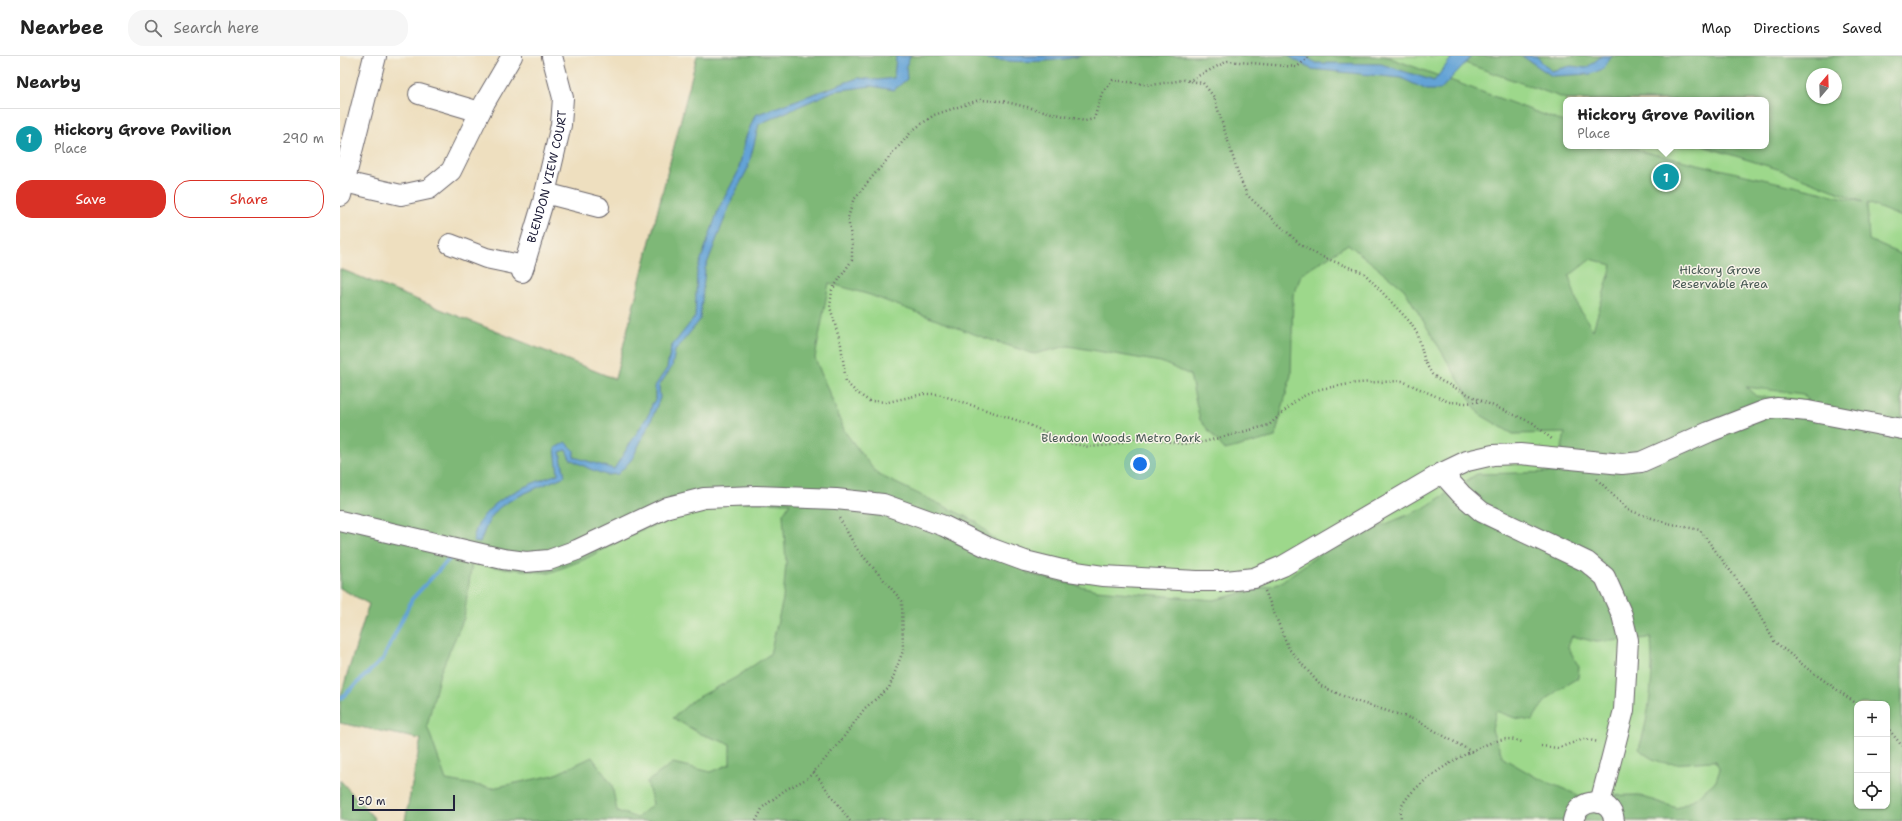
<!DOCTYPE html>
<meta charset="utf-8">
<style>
:root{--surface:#fff;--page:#f6f6f6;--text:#222;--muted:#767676;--line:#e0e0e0;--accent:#d93025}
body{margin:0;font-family:"Shantell Sans",sans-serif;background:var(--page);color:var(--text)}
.controls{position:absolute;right:12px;bottom:12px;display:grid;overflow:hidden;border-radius:8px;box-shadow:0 1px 3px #0004}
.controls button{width:36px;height:36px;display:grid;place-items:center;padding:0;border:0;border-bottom:1px solid var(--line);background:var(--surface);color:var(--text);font:20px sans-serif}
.compass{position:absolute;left:1466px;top:12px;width:36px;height:36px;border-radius:50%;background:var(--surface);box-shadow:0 1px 3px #0004;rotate:19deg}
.scale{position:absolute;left:12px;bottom:10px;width:103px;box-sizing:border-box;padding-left:4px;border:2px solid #22223b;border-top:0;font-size:11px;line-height:14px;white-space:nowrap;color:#22223b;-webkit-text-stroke:3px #f7f3e8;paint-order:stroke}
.you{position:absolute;left:800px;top:408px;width:14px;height:14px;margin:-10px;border:3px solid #fff;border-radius:50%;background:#1a73e8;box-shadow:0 0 0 6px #1a73e833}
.badge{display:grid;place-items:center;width:26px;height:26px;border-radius:50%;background:var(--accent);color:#fff;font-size:13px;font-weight:700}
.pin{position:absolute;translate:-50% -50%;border:2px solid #fff;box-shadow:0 1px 4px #0006}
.popup{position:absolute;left:1223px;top:41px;width:206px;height:52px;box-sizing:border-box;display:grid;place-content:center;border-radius:8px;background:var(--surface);filter:drop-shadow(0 1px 3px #0005);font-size:13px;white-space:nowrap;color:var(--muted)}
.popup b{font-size:15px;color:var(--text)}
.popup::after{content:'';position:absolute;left:50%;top:100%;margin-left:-8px;border:8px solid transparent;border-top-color:var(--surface)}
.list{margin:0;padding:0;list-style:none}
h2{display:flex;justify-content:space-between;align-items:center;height:52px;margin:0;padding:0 16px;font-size:17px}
h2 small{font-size:13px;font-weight:400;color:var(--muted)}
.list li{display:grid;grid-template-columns:26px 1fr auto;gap:12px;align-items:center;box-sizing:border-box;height:60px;padding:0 16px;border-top:1px solid var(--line)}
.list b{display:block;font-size:15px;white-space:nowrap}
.list p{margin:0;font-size:13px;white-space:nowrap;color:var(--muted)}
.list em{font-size:13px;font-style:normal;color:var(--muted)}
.actions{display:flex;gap:8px;padding:12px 16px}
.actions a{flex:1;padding:9px 0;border:1px solid var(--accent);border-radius:16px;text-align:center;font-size:14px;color:var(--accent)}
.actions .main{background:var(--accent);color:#fff}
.icon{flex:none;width:22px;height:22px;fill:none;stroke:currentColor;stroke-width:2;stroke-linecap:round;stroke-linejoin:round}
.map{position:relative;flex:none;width:1562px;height:765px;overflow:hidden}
header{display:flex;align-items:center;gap:24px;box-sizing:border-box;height:56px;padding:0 20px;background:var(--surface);border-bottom:1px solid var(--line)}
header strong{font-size:19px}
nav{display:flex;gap:22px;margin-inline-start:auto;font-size:14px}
.search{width:280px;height:36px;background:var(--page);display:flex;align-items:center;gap:10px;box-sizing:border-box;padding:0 14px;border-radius:16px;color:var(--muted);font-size:15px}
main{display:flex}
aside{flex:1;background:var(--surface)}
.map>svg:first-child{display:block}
.green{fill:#9dd88b;stroke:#607d63;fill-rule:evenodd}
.forest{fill:#7eb877;stroke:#506d59;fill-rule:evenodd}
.water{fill:#64a3d6;stroke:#436288}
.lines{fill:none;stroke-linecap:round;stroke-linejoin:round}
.stream{stroke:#64a3d6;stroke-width:4}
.minor-casing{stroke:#696469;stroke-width:22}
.major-casing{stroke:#696469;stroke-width:24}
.path{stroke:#696469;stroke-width:2.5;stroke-dasharray:1 3;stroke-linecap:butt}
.minor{stroke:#fff;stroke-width:20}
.major{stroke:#fff;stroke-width:22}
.labels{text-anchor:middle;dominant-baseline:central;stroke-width:3;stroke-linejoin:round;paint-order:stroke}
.street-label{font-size:12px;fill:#22223b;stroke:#f7f3e8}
.park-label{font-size:12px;fill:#475953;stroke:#f7f3e8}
</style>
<header>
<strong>Nearbee</strong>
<div class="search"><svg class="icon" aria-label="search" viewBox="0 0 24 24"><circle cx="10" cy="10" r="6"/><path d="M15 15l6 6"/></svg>Search here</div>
<nav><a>Map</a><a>Directions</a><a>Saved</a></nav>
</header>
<main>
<aside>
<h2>Nearby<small></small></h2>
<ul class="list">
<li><span class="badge" style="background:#0f9aa8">1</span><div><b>Hickory Grove Pavilion</b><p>Place</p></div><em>290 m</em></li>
</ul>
<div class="actions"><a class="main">Save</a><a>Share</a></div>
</aside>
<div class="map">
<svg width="1562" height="765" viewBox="0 0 1562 765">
<rect width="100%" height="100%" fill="#f7f3e8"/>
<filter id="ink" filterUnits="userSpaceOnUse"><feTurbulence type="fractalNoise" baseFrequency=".025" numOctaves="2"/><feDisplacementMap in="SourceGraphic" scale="8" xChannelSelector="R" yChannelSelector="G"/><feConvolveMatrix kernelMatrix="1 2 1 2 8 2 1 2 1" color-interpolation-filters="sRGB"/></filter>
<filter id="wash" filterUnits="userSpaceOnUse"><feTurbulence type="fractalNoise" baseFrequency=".012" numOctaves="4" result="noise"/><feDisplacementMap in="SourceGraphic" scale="16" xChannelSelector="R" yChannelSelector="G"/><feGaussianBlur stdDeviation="0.9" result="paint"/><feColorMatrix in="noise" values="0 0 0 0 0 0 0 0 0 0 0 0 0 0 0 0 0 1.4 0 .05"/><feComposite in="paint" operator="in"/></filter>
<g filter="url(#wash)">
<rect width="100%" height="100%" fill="#eedfbf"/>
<path class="green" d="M357,0H1562V765H65L81,683L0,667V642L29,548L0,532V213L275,323ZM1472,18H1496V42H1472ZM1226,44H1426V90H1226ZM1517,648H1547V750H1517Z"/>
<g class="forest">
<path d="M357,0H1045L1226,67V90H1289L1305,96L1523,146L1444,115L1363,90H1426V44H1229L1105,0H1562V161L1527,147L1529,184L1562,199V765H65L81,683L0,667V642L29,548L0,532V213L275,323ZM1472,18H1496V42H1472ZM1008,188L1064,233L1139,358L1173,378L1225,377L1217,416L1137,418L1084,452L987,493L938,528L874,544L757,534L689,518L637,466L537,418L505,376L475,302L489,227L530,239L642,281L694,298L728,290L821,306L850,319L860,364L885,394L935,381L951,319L953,239L962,218ZM1251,203L1272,209L1253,274L1239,252L1229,220ZM1406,331L1463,338L1469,345L1416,340ZM380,445L450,447L443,458L446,507L443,543L430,598L395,622L353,644L333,662L361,678L390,688V708L371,716L333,707L307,726L313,748L297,762L277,755L272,729L252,701L214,719L152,732L106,724L87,670L100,617L124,562L132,506L146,510L209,517L243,504L298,475ZM1232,580L1256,586L1311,582C1314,619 1310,658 1299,693C1323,716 1345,705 1375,705L1380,713L1376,725L1354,743L1337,752L1297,739L1240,740L1194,720L1163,702L1152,674L1156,655L1175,662L1192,665C1205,642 1215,635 1238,622L1239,611L1228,591ZM1517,648H1547V750H1517Z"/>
<polygon points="0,724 35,763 34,765 0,765"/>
</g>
<g class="water">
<path d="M556,0H570L566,10L567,23L554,34L531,30L494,35L419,68L408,112L393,141L365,213L360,264L335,295L332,311L319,330L320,342L310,367L292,403L278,418L266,419L250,413L230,403L226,394L220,396L225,420C209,427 167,443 157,454C148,464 144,475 140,487L133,486C137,446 186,429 218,418L215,392L226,386L234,394V401L274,413L310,356L312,348L315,344V330L327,312L331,291L355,261L357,215L379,152L398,116L406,81L415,59L518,22L538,24L554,22Z"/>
<path d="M628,0H742C701,8 669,7 628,0Z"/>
<polygon points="948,0 966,0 975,7 1041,8 1094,25 1113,0 1132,0 1100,34 1087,34 1061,22 971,13"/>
<polygon points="1182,0 1196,0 1211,15 1231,10 1246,12 1262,0 1272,0 1263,13 1251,18 1212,20"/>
</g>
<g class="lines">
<polyline class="stream" points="0,643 43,603 72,543 113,499"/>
</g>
</g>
<g filter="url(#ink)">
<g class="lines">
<g class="minor-casing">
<g id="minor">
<polyline points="79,38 140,56"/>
<polyline points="0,125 61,139 89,133 111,115 145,46 172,0"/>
<polyline points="205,137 259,151"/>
<polyline points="110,188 146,202 184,210"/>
<path id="s1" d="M182,216L203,146L221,69L223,42L212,0"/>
<polyline points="1102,417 1121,438 1142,456 1247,506 1265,521 1282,559 1288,584 1284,654 1260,747"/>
<polyline points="0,465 163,503 186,506 209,504 237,494 328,451 364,442 416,440 496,443 543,448 604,470 647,491 685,505 722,514 763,520 857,525 886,525 914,522 943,510 1102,417 1127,405 1153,399 1180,398 1282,408 1301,406 1369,376 1426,354 1437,352 1468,355 1562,373"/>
<path d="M1233,765C1238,740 1272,740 1274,765"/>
</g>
</g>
<g class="major-casing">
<polyline id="major" points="0,139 35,0"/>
</g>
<g class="path">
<polyline points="848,25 888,5 957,11 970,0"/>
<polyline points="1142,345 1127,347 1109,346 1062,325 1016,327 980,333 959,342 929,369 860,387 842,388 801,381 772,389 749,391 729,387 685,367 598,338 583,338 548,346 529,345 516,336 506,326 501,289 490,251 492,234 512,204 512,188 508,162 513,145 533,120 573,74 594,59 639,44 662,45 745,65 754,63 762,37 773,24 811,29 844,24 863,27 874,41 899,120 907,139 962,190 980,200 1024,217 1070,266 1078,279 1085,306 1092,318 1101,325 1142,345 1193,367 1213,384"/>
<polyline points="1257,423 1288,454 1327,467 1360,474 1409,540 1434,585 1468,613 1517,648"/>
<polyline points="925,535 949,593 981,630 1012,644 1076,664 1132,696"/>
<polyline points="1547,671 1562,690"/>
<polyline points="1201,690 1218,692 1244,683 1259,686"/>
<polyline points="474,716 510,765"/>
<polyline points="416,765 423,751 445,734 468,722 497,690 525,652 549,632 563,595 562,545 517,493 498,460"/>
<path d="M1061,765C1061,761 1060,754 1062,750C1072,726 1142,684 1167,683C1172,683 1178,685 1182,686"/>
</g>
<use href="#minor" class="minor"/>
<use href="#major" class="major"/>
</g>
</g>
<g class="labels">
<g class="street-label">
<text stroke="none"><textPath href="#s1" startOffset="99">BLENDON VIEW COURT</textPath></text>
</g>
<g class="park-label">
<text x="1380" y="214">Hickory Grove<tspan x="1380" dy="14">Reservable Area</tspan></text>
<text x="781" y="382">Blendon Woods Metro Park</text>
</g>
</g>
</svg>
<div class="controls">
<button>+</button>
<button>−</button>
<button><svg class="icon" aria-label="locate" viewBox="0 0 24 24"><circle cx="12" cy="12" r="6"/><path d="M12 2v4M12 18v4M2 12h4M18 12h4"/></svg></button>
</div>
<svg class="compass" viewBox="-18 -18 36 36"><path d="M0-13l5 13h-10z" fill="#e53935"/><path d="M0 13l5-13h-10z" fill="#767676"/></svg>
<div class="scale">50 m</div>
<div class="you"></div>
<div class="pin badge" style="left:1326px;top:121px;background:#0f9aa8">1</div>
<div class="popup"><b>Hickory Grove Pavilion</b>Place</div>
</div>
</main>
